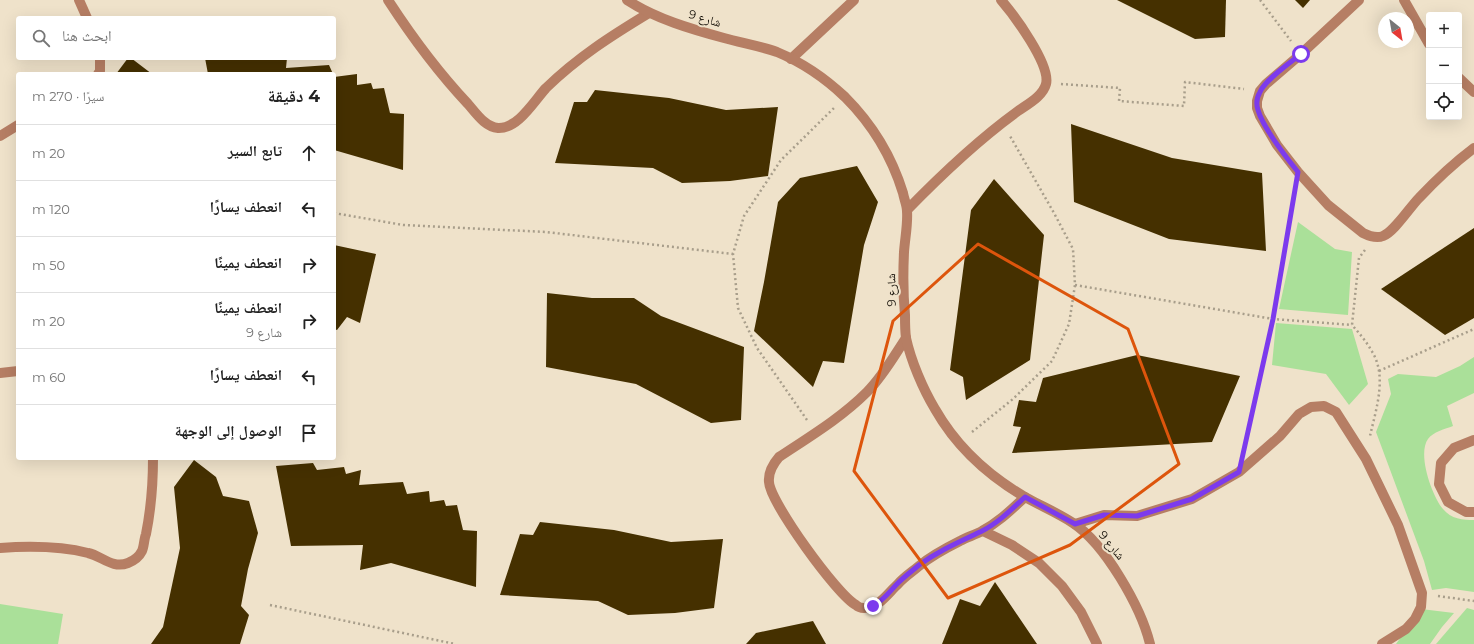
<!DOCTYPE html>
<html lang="ar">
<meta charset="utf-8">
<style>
:root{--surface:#fff;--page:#f2f2f2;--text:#222;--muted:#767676;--line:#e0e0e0}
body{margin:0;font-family:Montserrat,"Noto Naskh Arabic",sans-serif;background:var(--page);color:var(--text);direction:rtl}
.controls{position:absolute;right:12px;top:12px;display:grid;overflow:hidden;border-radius:4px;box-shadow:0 4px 16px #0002}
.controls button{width:36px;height:36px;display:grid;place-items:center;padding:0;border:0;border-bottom:1px solid var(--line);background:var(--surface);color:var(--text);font:20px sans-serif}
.compass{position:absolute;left:1378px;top:12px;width:36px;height:36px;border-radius:50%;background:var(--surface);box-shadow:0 4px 16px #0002;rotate:149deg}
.stop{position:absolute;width:12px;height:12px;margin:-9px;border:3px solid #7c3aed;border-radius:50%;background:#fff}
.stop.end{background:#7c3aed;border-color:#fff;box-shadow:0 1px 4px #0008}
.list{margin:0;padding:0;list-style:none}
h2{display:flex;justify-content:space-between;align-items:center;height:52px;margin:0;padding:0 16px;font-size:17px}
h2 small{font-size:13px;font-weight:400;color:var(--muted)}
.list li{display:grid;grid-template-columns:26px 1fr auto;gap:12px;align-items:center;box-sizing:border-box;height:56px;padding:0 16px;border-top:1px solid var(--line)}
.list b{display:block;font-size:15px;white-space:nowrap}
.list p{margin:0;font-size:13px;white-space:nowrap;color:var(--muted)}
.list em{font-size:13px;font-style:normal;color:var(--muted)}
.icon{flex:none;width:22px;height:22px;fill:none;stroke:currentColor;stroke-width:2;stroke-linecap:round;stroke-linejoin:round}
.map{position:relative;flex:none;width:1474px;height:644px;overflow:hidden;direction:ltr}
.search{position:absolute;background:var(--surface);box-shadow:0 4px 16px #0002;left:16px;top:16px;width:320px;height:44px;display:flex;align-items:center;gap:10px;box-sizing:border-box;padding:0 14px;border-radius:4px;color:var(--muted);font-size:15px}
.panel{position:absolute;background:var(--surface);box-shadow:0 4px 16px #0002;left:16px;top:72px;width:320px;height:388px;border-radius:4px;direction:rtl}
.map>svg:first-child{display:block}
.green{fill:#aae099}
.building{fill:#453000}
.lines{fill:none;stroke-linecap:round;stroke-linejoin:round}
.path{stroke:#a89e8b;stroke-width:2.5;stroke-dasharray:2 3;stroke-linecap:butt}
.service{stroke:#b67e64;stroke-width:10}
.minor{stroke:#b67e64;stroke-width:10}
.route{stroke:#7c3aed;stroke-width:5}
.marked{fill:none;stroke:#dd550c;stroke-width:3;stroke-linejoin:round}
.labels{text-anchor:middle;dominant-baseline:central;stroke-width:4;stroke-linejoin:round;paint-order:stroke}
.street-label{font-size:12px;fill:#130e06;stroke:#efe2ca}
</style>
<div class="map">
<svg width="1474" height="644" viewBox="0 0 1474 644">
<rect width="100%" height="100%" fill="#efe2ca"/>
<g class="green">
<polygon points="1298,222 1335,249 1352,252 1348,315 1279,309"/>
<polygon points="1276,323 1352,329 1368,384 1349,405 1326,374 1272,365"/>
<path d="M1474,357V393L1447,406L1453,426C1445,429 1433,432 1428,439C1417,454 1432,496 1443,509C1451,519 1463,520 1474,520V592L1446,588L1432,590L1424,561L1376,432L1391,394L1388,379L1398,374L1436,377L1460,366Z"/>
<polygon points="0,604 63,614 58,644 0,644"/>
<polygon points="1467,608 1474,610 1474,644 1436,644"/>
<polygon points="1421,609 1454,613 1442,627 1430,644 1396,644"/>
</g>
<g class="building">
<polygon points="1117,0 1226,0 1225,37 1195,39"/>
<polygon points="1295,0 1310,0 1303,8"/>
<polygon points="128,58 131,58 152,74 116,74"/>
<polygon points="205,58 287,58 286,68 329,65 333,74 208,74"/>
<polygon points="357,74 357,85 371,83 373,89 384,88 390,113 404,114 403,170 334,150 334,77"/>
<polygon points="595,90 669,98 726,110 778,107 768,176 730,181 682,183 653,168 555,163 574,102 587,102"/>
<polygon points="1071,124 1172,158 1262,173 1266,251 1169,239 1074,202"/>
<polygon points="857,166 878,202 864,245 844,363 823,361 813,387 754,331 764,282 778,202 800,178"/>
<polygon points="994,179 1044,235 1030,360 966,400 963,377 950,370 971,210"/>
<polygon points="1474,228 1474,318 1445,335 1381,289"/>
<polygon points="334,245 376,254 360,323 347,317 337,330 334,329"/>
<polygon points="547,293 592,298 634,298 661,316 744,347 741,420 711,423 636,384 546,367"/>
<polygon points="1137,355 1240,376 1212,442 1012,453 1021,427 1013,426 1019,400 1036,402 1043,378"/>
<polygon points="194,460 216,477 223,496 249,501 258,533 248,569 241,606 249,615 240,644 151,644 163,627 180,548 174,487"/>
<polygon points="313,463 317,470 344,467 346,474 361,470 359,485 403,482 407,494 429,491 430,502 444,500 446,506 457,505 463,530 477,531 476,587 391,563 360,570 363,545 291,546 276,466"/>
<polygon points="540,522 614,530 671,542 723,539 714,608 675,613 628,615 598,601 500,595 520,534 533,535"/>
<polygon points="995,582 1037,644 942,644 960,599 980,606"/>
<polygon points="813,621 826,644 746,644 756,633"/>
</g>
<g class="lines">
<g class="path">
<polyline points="1260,0 1291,41"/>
<polyline points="1061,84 1120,88 1119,101 1184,106 1185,82 1244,89"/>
<polyline points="334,213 403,225 546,232 733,254"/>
<path d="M1365,250L1359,258L1352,325C1359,333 1366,341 1371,350C1388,375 1376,409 1370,436"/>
<polyline points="1075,285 1273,319 1352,325"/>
<polyline points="1379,371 1474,329"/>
<polyline points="807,420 757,348 738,308 733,254 744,216 781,160 834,108"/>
<polyline points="972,432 1013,399 1052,361 1069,324 1075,285 1073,249 1054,213 1010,136"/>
<polyline points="1245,445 1273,319 1295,193"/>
<polyline points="1438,596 1474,601"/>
<polyline points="270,605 455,644"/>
</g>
<g class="service">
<polyline points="79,0 87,18"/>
<path d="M388,0C412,37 438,72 468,104C476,113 485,127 498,128C518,129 534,101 546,88C578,57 611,36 649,13"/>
<path d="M1359,0L1301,54L1266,84L1260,91L1257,101V108L1260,116L1277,145L1298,172L1328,205L1363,233C1369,236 1376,239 1383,236C1394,232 1410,207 1419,198C1436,180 1454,163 1474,148"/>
<polyline points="791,59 854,0"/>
<polyline points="98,74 100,71 100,58"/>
<polyline points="0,136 18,125"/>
<path d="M907,210C942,174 978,140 1018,111C1028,104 1043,96 1046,84C1051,65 1014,15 1001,0"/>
<path d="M906,338C894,356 883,376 867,392C841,418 809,437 779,457C773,464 768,472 769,482C770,502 837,595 856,605C858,607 861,608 864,608C879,608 888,593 898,584C904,577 912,572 919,566C931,556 946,548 960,541C967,537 975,535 982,531C999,522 1012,509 1025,497"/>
<polyline points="0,373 18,371"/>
<polyline points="1474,440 1454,448 1441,463 1439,484 1448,502 1466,512 1474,512"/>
<polyline points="1075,524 1104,515 1137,516 1192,499 1239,472 1280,436 1299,414 1311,407 1324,406 1336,412 1366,459 1398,525 1422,593 1421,607 1415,619 1406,629 1382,644"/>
<polyline points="983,531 1012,545 1039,563 1062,586 1081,612 1097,644"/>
<path d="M0,548C28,546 60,546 88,553C102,556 112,569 128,563C133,561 139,557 142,551C144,547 144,539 146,534C151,509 153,484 153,458"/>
</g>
<g class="minor">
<path d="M627,0C656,19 691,29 724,38C742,43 760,46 777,52C801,62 826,79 845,97C872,124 892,157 903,193C904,199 907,205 907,211C908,224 905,238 904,252C903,273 903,294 905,315C905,323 905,331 906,338C911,361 923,389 935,409C956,446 989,476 1025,497C1041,506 1058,513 1073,523C1105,544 1141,607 1150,644"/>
<polyline points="1404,0 1429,44"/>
<polyline points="1459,78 1474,92"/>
</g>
</g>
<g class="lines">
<path class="route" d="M873,606C883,601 890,591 898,583C904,577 912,571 919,565C940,550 959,542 982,531C998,523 1012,509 1025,497L1075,524L1104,515L1137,516L1192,499L1239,472L1273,319L1298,172C1286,157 1263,128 1258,110C1256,104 1257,97 1260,92C1265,80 1290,63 1301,54"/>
</g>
<path class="marked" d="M978,244L1128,329L1179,464L1070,545L948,598L854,471L893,321Z"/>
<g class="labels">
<g class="street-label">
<text transform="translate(705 18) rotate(17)">شارع 9</text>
<text transform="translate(891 290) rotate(-91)">شارع 9</text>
<text transform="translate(1112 545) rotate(51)">شارع 9</text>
</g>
</g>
</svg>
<div class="controls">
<button>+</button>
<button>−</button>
<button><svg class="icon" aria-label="locate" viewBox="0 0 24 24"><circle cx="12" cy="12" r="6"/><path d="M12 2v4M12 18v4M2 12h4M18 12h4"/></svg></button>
</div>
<svg class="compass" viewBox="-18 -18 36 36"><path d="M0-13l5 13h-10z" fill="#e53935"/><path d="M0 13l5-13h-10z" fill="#767676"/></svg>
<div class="stop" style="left:1301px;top:54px"></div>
<div class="stop end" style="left:873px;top:606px"></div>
<div class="search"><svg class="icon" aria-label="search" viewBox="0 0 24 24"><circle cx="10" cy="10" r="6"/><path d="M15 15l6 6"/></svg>ابحث هنا</div>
<section class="panel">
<h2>4 دقيقة<small>سيرًا · 270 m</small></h2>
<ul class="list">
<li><svg class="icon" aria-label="ahead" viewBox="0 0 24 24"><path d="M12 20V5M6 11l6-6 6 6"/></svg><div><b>تابع السير</b></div><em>20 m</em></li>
<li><svg class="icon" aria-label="left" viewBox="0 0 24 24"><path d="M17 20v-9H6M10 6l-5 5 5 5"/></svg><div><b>انعطف يسارًا</b></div><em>120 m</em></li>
<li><svg class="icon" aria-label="right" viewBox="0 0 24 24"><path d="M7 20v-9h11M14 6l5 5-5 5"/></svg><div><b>انعطف يمينًا</b></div><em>50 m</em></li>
<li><svg class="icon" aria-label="right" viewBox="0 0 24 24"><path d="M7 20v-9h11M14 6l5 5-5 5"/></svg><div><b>انعطف يمينًا</b><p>شارع 9</p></div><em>20 m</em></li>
<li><svg class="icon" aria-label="left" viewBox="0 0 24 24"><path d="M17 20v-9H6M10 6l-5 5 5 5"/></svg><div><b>انعطف يسارًا</b></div><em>60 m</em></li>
<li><svg class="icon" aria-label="arrive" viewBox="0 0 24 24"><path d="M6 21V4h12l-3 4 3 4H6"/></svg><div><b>الوصول إلى الوجهة</b></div></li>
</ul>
</section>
</div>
